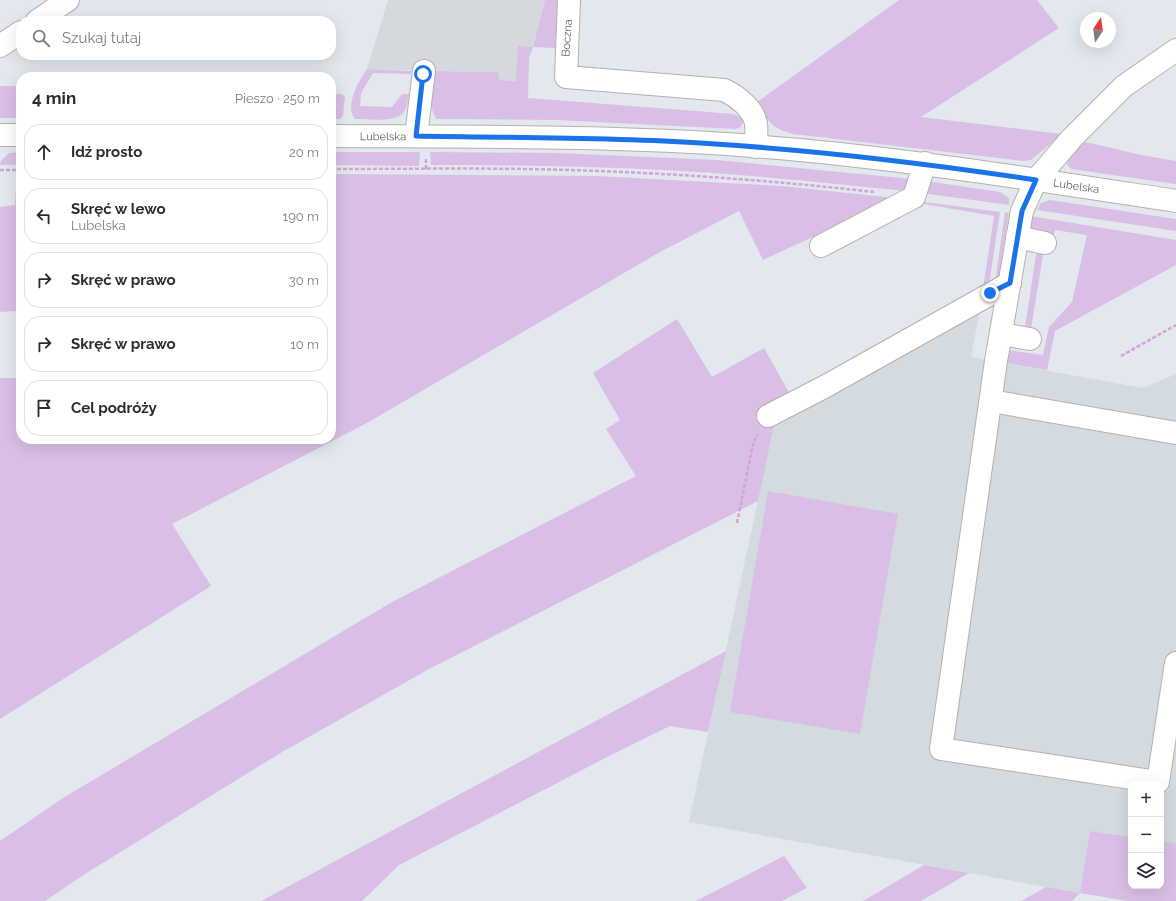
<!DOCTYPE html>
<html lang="pl">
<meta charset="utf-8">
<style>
:root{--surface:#fff;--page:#f2f2f3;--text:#2b2b33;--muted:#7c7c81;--line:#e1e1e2}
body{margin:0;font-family:Raleway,sans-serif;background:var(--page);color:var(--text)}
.controls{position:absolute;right:12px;bottom:12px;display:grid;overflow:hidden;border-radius:8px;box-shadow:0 4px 16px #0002}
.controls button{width:36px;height:36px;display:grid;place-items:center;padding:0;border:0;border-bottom:1px solid var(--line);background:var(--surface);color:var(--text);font:20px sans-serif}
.compass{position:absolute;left:1080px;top:12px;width:36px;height:36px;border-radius:50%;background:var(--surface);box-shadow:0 4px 16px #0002;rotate:13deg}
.stop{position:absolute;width:12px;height:12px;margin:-9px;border:3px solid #1a73e8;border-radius:50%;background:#fff}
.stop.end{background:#1a73e8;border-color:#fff;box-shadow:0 1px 4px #0008}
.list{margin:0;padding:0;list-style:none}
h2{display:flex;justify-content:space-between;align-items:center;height:52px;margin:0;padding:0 16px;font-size:17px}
h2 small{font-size:13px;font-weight:400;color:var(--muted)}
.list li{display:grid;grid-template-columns:26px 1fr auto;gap:12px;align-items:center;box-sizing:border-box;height:56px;margin:0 8px 8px;padding:0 8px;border:1px solid var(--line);border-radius:16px}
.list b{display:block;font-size:15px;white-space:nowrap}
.list p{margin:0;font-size:13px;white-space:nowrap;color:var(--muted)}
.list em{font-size:13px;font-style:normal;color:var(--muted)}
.icon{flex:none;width:22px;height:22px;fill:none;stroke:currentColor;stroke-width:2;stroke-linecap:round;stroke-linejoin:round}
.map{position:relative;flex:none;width:1176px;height:901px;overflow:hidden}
.search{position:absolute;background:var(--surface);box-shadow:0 4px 16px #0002;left:16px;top:16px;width:320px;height:44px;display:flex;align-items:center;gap:10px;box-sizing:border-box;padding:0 14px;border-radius:16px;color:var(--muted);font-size:15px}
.panel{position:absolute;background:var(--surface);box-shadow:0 4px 16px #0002;left:16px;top:72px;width:320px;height:372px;border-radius:16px}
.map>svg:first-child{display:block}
.industrial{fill:#d5d8dc}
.education{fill:#d3dae0}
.green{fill:#d9bfe5}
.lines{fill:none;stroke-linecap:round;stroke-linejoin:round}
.minor-casing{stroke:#b5b0ae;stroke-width:24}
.path{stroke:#d4a2d6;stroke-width:2.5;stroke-dasharray:4 2;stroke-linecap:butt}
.minor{stroke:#fff;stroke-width:22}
.route{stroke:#1a73e8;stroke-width:5}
.labels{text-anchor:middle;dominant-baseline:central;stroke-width:4;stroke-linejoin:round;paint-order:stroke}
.street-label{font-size:11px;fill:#635d5b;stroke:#fff}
</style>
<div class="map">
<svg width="1176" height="901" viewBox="0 0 1176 901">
<rect width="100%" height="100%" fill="#e2e8ed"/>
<polygon class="industrial" points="388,0 545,0 533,47 518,46 517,81 500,80 498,72 367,69"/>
<polygon class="education" points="980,309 971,357 1143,388 1176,374 1176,843 1161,841 1161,784 1131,784 1131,837 1090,831 1080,893 689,822 775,421"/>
<g class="green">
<polygon points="545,0 558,0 555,48 533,47 529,58 528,98 734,114 740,117 743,121 741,127 736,129 557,120 436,119 431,107 435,71 498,72 500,80 516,81 518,46 533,47"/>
<path d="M899,0H1037L1059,28L921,117L1062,134L1031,160L1024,161L793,134C770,128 769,122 757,102Z"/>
<path d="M367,69L412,71L411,74L373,73L361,93L360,106L392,107L402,94H409C408,100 407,108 404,112C396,123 366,119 355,119C344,105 359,81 367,69Z"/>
<rect x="0" y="86" width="21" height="32"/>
<polygon points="331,94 342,94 345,97 343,116 340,119 331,119"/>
<polygon points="1082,141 1141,155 1176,161 1176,184 1071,169 1067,164 1067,161"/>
<polygon points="21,152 21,165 0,165 1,161 9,153"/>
<polygon points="331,152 420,152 419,166 331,165"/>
<path d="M430,152L557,153L717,160L912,179L907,191C826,183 745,174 664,170C586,166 509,165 431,165Z"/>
<polygon points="17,172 21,172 21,439 331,439 331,174 597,176 782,186 895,198 818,240 815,236 763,260 739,211 660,252 367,423 172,524 211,586 0,719 0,378 18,378 17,311 0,312 0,207 15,205"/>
<polygon points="926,181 1000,192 1009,198 1009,205 922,193"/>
<polygon points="1050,200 1176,219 1176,231 1037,210 1041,203"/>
<polygon points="917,201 1000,212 989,285 983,289 994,216 918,203"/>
<polygon points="1005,212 1009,213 998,281 995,283"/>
<polygon points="1030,216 1176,240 1176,265 1055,331 1047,370 1006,363 1008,350 1043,355 1049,327 1072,302 1087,235 1055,230 1053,238 1034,230 1029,225"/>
<polygon points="1037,248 1044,249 1031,329 1025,328"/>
<polygon points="677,319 712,377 764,348 791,396 775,421 758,501 431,668 282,752 85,874 45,901 0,901 0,841 63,798 392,602 636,476 606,429 620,420 593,373"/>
<polygon points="768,491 898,514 860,734 730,712"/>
<polygon points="726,651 708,732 670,726 613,754 399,865 362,901 261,901"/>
<polygon points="1090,831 1131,837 1131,886 1161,886 1161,841 1176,843 1176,901 1127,901 1080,893 1072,901 1021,901 1046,887 1080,893"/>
<polygon points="784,856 807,888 782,901 696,901"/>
<polygon points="924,865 969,873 921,901 863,901"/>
</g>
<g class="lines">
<g class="minor-casing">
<g id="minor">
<path d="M569,0L566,77L724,90C737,96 754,109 756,124C757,131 756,139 756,147"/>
<polyline points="37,21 68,0"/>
<polyline points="0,46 21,32"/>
<polyline points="1176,50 1124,86 1072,138 1036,180 1022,211 996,361 941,749 1158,782 1176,663"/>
<polyline points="0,135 21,135"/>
<path id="s1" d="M331,136C487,137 644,135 800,150C926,162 1051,182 1176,201"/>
<polyline points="416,136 424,71"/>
<polyline points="1017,237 1045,243"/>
<polyline points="821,246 914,197 925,163"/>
<polyline points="1001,334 1030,339"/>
<polyline points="991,401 1176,433"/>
<polyline points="768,416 826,386 1010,283"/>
</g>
</g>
<g class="path">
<path d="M331,169C396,169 462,168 527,169C643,171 759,179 874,192"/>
<polyline points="426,169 426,158"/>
<polyline points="0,170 21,170"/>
<polyline points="1121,356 1176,325"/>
<polyline points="737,523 753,444 758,434"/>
</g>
<use href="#minor" class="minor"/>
</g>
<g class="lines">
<path class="route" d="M423,74L416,136C511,138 606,137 700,143C813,150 924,163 1036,180L1022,211L1010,283L990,293"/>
</g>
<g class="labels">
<g class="street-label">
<text transform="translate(567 38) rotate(-86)">Boczna</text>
<text stroke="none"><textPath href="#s1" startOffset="52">Lubelska</textPath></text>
<text stroke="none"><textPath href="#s1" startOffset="748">Lubelska</textPath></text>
</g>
</g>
</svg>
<div class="controls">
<button>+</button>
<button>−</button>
<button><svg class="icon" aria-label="layers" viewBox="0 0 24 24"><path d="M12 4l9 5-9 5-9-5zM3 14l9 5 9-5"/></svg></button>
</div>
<svg class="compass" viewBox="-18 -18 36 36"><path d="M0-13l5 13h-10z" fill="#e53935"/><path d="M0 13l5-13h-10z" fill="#7c7c81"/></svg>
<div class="stop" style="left:423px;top:74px"></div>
<div class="stop end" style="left:990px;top:293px"></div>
<div class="search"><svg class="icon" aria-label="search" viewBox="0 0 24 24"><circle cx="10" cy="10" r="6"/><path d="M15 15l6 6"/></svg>Szukaj tutaj</div>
<section class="panel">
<h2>4 min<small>Pieszo · 250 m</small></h2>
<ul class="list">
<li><svg class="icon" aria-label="ahead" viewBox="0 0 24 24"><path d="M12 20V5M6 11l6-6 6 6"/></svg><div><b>Idź prosto</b></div><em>20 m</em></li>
<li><svg class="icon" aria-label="left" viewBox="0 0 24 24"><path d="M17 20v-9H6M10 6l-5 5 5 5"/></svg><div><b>Skręć w lewo</b><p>Lubelska</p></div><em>190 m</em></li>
<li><svg class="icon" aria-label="right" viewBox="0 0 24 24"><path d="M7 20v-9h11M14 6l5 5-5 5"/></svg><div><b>Skręć w prawo</b></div><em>30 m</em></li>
<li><svg class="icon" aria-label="right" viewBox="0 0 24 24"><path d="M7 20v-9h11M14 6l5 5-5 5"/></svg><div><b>Skręć w prawo</b></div><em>10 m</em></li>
<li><svg class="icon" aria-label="arrive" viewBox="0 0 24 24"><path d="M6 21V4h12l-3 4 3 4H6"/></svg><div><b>Cel podróży</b></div></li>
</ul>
</section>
</div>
